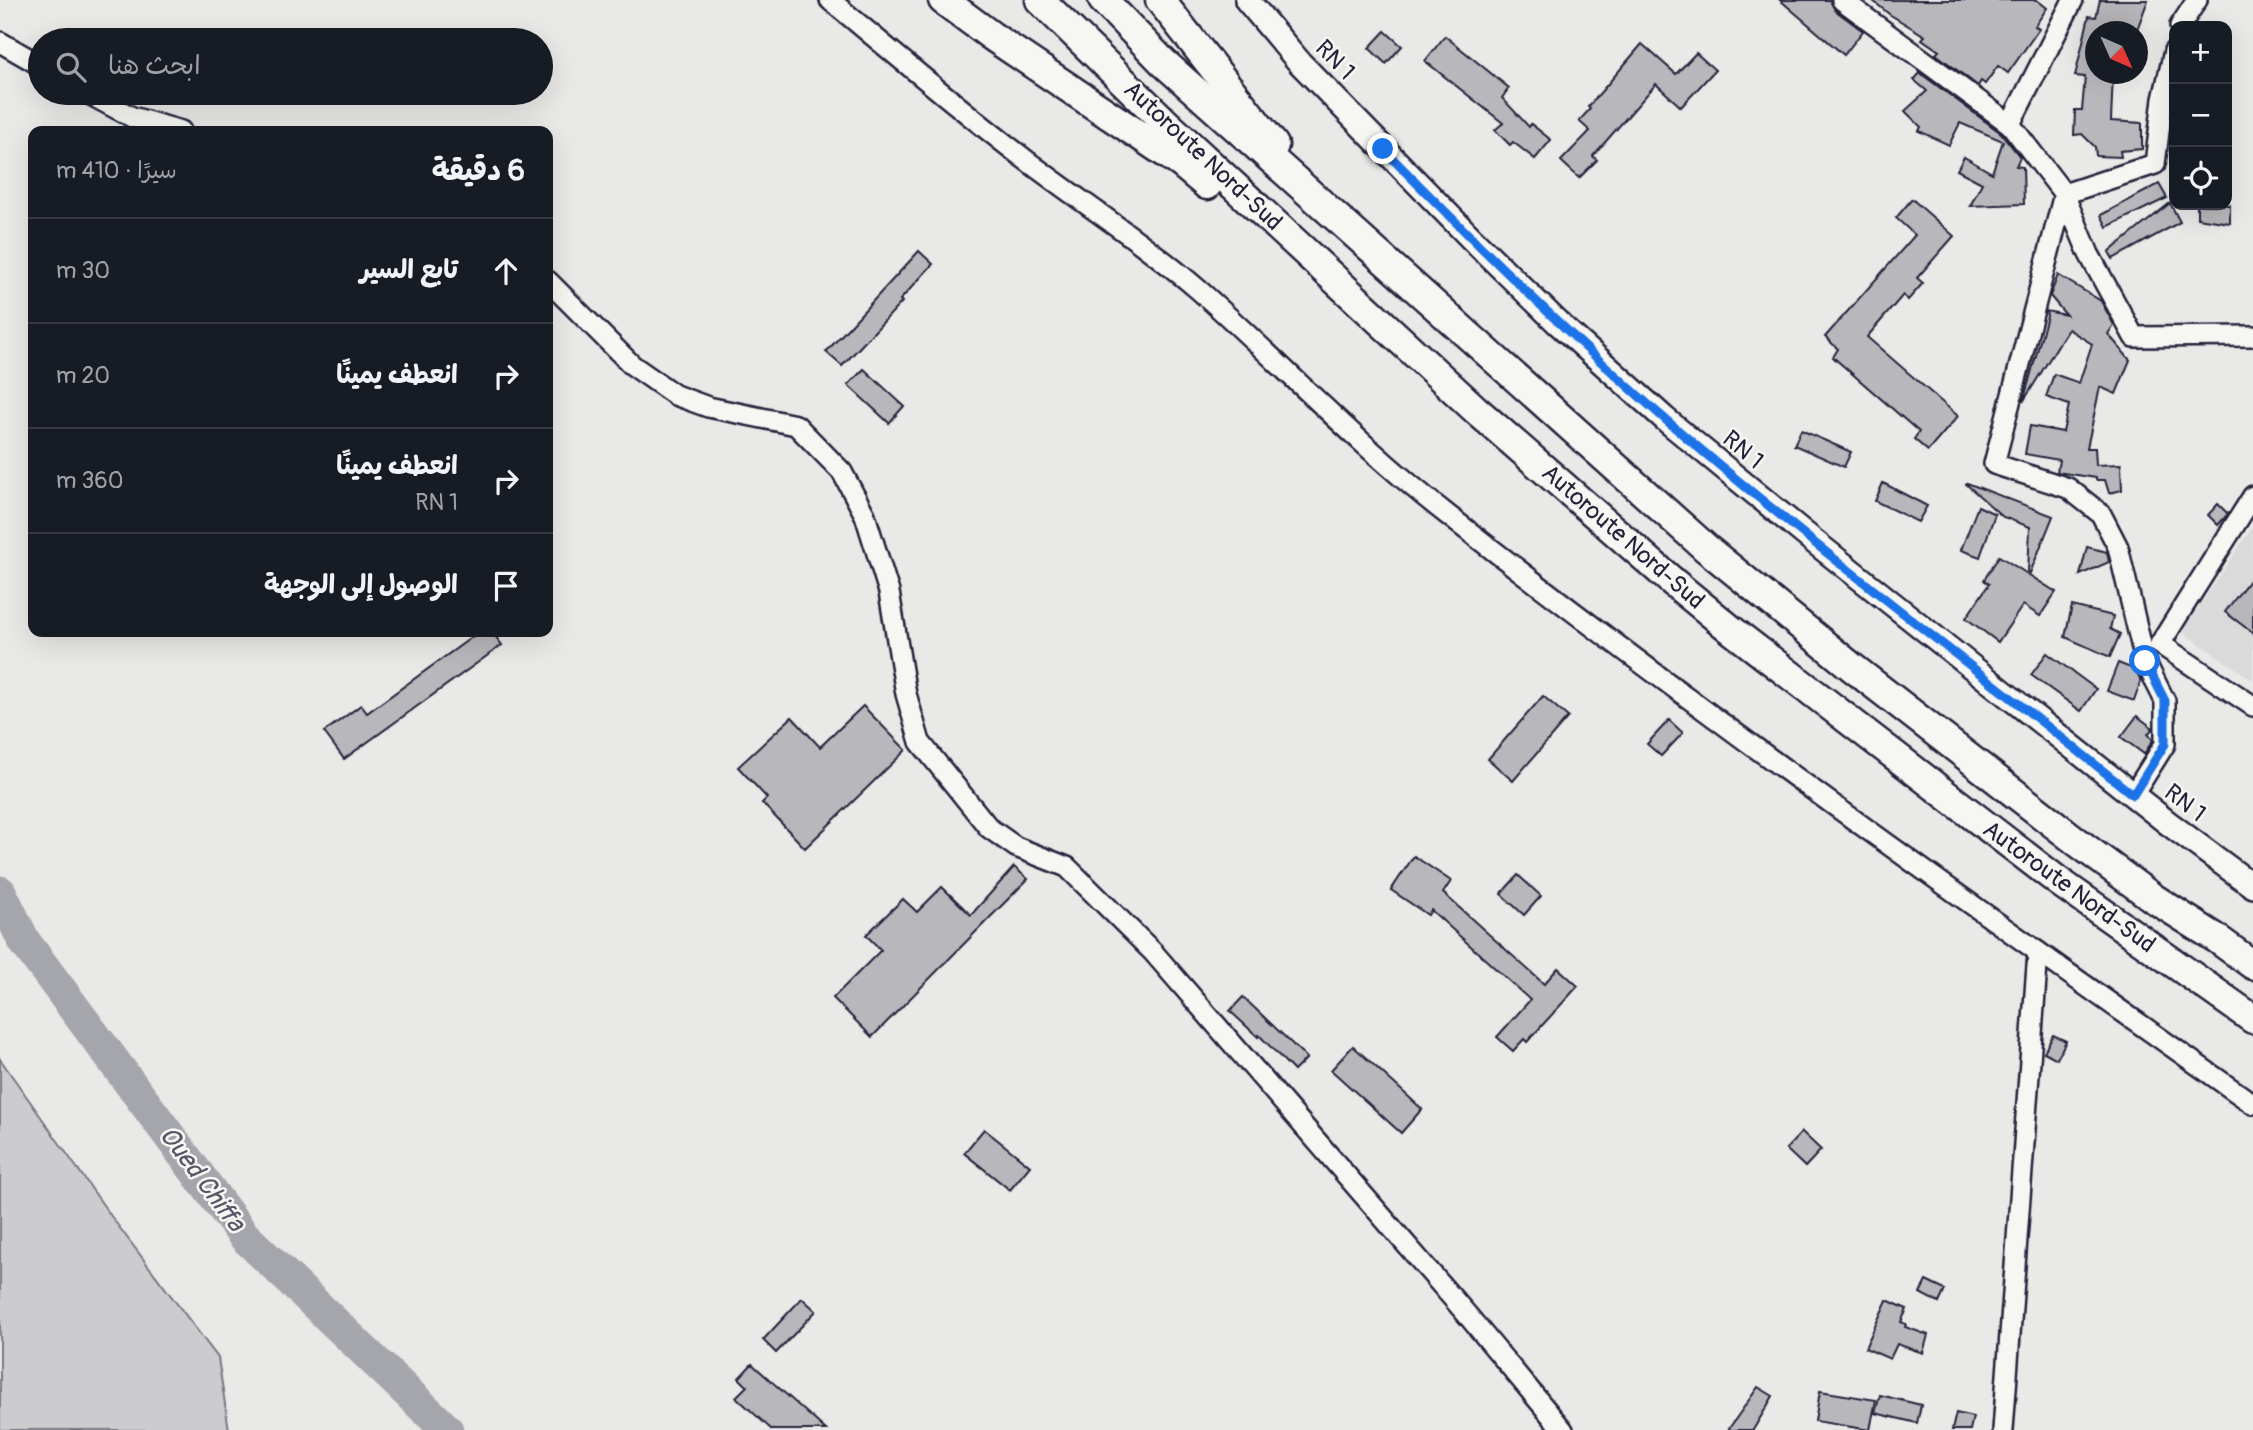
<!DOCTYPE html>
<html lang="ar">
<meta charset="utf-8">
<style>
:root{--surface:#171b24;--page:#20242c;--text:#f1f3f6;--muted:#9ea1a6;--line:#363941}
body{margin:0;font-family:Pangolin,"Playpen Sans Arabic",sans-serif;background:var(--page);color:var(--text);direction:rtl}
.controls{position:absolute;right:21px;top:21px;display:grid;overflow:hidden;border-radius:14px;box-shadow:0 7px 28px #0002}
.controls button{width:63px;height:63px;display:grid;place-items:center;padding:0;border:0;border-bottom:2px solid var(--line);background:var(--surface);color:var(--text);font:35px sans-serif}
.compass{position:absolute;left:2085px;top:21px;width:63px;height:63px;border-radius:50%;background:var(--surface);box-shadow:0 7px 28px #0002;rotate:135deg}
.stop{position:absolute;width:21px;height:21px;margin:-16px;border:5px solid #1a73e8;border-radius:50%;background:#fff}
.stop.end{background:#1a73e8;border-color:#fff;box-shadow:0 2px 7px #0008}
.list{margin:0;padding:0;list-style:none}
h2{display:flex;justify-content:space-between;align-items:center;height:91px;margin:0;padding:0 28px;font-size:30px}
h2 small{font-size:23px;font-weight:400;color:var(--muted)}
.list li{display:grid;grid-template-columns:46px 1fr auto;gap:21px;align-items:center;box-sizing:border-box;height:105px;padding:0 28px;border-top:2px solid var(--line)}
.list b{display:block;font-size:26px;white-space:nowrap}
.list p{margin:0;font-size:23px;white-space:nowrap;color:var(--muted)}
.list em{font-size:23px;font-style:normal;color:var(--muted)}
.icon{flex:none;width:38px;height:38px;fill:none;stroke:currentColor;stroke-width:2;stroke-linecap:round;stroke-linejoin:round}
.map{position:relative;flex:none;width:2253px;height:1430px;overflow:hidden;direction:ltr}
.search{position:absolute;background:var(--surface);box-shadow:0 7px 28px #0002;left:28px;top:28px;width:525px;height:77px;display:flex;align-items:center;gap:18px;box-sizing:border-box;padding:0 24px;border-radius:38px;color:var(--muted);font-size:26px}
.panel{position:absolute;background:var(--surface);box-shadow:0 7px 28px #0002;left:28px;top:126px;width:525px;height:511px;border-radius:14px;direction:rtl}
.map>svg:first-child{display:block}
.built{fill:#dadada}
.green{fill:#ccccce;stroke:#777784;stroke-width:2}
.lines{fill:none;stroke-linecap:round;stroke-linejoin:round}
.river{stroke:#a5a5ac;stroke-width:33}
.building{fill:#b8b8bc;stroke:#22223b;stroke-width:2}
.minor-casing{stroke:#22223b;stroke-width:24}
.major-casing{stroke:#22223b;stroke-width:28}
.highway-casing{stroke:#22223b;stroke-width:33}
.minor{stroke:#f6f6f2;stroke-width:19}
.major{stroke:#f6f6f2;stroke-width:23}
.highway{stroke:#f6f6f2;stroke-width:28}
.route{stroke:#1a73e8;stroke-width:9}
.labels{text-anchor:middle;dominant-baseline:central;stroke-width:5;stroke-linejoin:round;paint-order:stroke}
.street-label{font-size:24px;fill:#22223b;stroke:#f6f6f2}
.water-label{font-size:26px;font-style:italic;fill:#565668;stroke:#f6f6f2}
</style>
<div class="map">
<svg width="2253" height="1430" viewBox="0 0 2253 1430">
<rect width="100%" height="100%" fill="#e9e9e7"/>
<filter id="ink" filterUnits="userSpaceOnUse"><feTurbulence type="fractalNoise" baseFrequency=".0143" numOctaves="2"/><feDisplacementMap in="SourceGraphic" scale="14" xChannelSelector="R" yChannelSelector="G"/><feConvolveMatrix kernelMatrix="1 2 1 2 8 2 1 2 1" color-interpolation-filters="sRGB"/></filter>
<g filter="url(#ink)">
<polygon class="built" points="2253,526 2253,680 2182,632"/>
<polygon class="green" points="0,1059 113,1219 218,1358 229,1430 0,1430"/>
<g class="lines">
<polyline class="river" points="0,892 24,941 244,1236 447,1430"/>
</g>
<g class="building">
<polygon points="1780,0 1830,0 1835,10 1863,31 1844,55"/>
<polygon points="1872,0 2037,0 2047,8 2035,26 2039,29 2008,73 1998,66 1985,84 1981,81 1978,86 1936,54 1939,51 1922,39 1925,36 1889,14"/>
<polygon points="2100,0 2148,0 2136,32 2096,32 2096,74 2113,74 2111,121 2142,123 2142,149 2120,151 2121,157 2096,156 2095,147 2082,134 2074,135 2075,110 2082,110 2085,77 2075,76 2089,16 2096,17"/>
<polygon points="1385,31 1402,46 1386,64 1369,48"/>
<polygon points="1445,36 1509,88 1502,98 1529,127 1531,124 1551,140 1535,159 1513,142 1510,145 1495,130 1503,123 1425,61"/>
<polygon points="1642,44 1676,74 1696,53 1715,70 1681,107 1656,84 1593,156 1597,160 1579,178 1561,161 1590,131 1579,121 1590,109 1588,107"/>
<polygon points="1920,73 2001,133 2020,157 2016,166 2023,167 2024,204 1970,206 1982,183 1957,170 1964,157 1992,173 2003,141 1960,123 1949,145 1919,131 1921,127 1905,111 1927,91 1914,80"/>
<polygon points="2159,184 2167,198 2107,227 2101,215"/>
<polygon points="1912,199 1954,236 1917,278 1923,283 1908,300 1903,295 1867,337 1958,416 1928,451 1914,439 1919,432 1833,357 1838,349 1825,337 1915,235 1896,218"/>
<polygon points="2170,203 2180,222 2113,259 2109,252"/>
<polygon points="2197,205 2230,205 2230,223 2197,218"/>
<polygon points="919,251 933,264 900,300 902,302 842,366 826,352"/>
<polygon points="2058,275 2101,301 2114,325 2108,334 2130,360 2116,394 2100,387 2087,448 2095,448 2096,465 2121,464 2122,490 2109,493 2105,480 2096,480 2096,478 2057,472 2059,460 2025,454 2030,426 2063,432 2069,405 2046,397 2054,374 2079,383 2092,344 2068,329 2023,402 2047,316 2046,311 2066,315 2050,296"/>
<polygon points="864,369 904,406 889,423 848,385"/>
<polygon points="1801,430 1851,452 1844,467 1794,445"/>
<polygon points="1883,483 1927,506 1918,522 1875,501"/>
<polygon points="1967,483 2053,516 2030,573 2028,572 2030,527 2003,517 1966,484"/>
<polygon points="2218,504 2228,514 2218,525 2208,515"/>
<polygon points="1978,506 1995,514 1980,557 1961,550"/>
<polygon points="2087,547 2107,552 2109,562 2080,575"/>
<polygon points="1999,556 2056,592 2040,616 2023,605 1998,642 1966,618 1989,584 1984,580"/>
<polygon points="2253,575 2253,633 2225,612"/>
<polygon points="2072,606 2113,616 2110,629 2120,634 2110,657 2065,637"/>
<polygon points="479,632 492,632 502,645 344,759 324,732 361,705 367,713"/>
<polygon points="2047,653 2096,689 2081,711 2031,675"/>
<polygon points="2118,663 2136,670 2141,681 2134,701 2107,691"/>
<polygon points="1543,696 1568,717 1513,781 1488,759"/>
<polygon points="863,706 906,750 805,848 762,803 767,798 738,767 792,717 820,747"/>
<polygon points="2137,716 2153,728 2148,734 2153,740 2144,754 2121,737"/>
<polygon points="1669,720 1683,733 1661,756 1647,744"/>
<polygon points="1414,856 1451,881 1443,893 1544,984 1558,968 1578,986 1527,1042 1524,1039 1513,1051 1497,1037 1530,1000 1431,910 1428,915 1391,890"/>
<polygon points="1014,867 1028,879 872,1037 833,998 881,950 866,935 903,899 917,912 942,887 971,915"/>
<polygon points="1518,875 1541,896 1524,915 1501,894"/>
<polygon points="1243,997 1307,1058 1294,1071 1259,1035 1258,1037 1230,1011"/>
<polygon points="2053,1035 2066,1041 2057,1059 2044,1052"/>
<polygon points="1353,1046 1422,1109 1401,1133 1331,1070"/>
<polygon points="984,1129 1030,1166 1010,1190 964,1153"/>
<polygon points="1802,1132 1821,1150 1805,1167 1786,1149"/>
<polygon points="1926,1281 1945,1290 1939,1303 1920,1293"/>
<polygon points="802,1298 816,1311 776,1353 763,1340"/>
<polygon points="1887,1300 1907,1309 1901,1322 1906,1324 1905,1327 1928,1335 1923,1353 1897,1344 1890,1359 1865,1348"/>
<polygon points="752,1364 826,1430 772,1430 736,1397 747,1386 739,1378"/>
<polygon points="1758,1387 1773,1396 1753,1430 1728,1430"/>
<polygon points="1820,1391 1876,1400 1870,1430 1815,1421"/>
<polygon points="1880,1395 1921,1405 1917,1423 1875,1413"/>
<polygon points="1956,1413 1973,1417 1970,1430 1952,1430"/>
</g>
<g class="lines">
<g class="minor-casing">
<g id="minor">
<path d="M830,0C895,54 959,109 1026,160C1084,204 1145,243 1200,291C1283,365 1360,447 1449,516C1710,720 1982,913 2253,1104"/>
<polyline points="1842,0 2010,124"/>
<polyline points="2073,0 2010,124 2064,194 2089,254 2134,337 2253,336"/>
<polyline points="2180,26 2197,0"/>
<polyline points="0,42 40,65"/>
<polyline points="87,93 132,117 181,131"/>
<polyline points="2064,194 1994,464 2068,488 2101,514 2118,547 2145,661 2165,701 2165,744 2133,795"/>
<polyline points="2064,194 2155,164 2163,99 2174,51"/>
<polyline points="548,281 632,365 675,395 708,407 796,425 842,472 865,515 889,592 906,694 920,742 989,828 1016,847 1067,867 1153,952 1469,1317 1563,1430"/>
<polyline points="2253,496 2160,644 2253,706"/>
<polyline points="2003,1430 2038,952"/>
</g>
</g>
<g class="major-casing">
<polyline id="major" points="1247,0 1300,63 1471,238 1558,323 1665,419 1811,539 2168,823 2253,886"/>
</g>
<g class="highway-casing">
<g id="highway">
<polyline points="943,0 993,37 1182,164 1207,185"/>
<polyline points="1040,0 1166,123 1476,410 1673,582 1729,628 2058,881 2253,1019"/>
<polyline points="1103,0 1163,62 1707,549 1853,668 2076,841 2153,898 2216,938 2253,965"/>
<polyline points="1160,0 1274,145"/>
</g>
</g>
<use href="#minor" class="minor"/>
<use href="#major" class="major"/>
<use href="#highway" class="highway"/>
</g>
</g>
<g class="lines" filter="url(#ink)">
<path class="route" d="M1383,149C1475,242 1567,334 1666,420C1817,550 1978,669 2133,795L2165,744V701L2145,661"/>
</g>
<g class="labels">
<g class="street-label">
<text transform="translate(1335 60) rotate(46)">RN 1</text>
<text transform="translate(1203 156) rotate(43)">Autoroute Nord-Sud</text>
<text transform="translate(1743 450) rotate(40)">RN 1</text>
<text transform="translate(1623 537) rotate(41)">Autoroute Nord-Sud</text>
<text transform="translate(2185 803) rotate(38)">RN 1</text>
<text transform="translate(2069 887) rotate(36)">Autoroute Nord-Sud</text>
</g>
<g class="water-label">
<text transform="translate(202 1179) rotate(53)">Oued Chiffa</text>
</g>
</g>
</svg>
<div class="controls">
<button>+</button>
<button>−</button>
<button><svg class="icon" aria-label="locate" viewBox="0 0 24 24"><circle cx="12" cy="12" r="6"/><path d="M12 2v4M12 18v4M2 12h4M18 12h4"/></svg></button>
</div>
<svg class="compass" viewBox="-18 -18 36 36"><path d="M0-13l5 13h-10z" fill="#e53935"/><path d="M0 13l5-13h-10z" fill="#9ea1a6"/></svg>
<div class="stop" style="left:2145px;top:661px"></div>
<div class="stop end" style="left:1383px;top:149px"></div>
<div class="search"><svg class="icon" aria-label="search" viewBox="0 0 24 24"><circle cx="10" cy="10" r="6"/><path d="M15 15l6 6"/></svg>ابحث هنا</div>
<section class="panel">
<h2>6 دقيقة<small>سيرًا · 410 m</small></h2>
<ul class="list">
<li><svg class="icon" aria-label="ahead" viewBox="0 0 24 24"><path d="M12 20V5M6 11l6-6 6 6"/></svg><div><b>تابع السير</b></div><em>30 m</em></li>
<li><svg class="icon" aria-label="right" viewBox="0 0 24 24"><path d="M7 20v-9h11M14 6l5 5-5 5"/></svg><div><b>انعطف يمينًا</b></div><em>20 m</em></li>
<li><svg class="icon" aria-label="right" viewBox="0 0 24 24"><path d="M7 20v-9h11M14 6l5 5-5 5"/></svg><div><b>انعطف يمينًا</b><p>RN 1</p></div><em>360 m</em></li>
<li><svg class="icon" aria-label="arrive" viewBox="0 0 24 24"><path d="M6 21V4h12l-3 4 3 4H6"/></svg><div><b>الوصول إلى الوجهة</b></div></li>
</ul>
</section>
</div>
